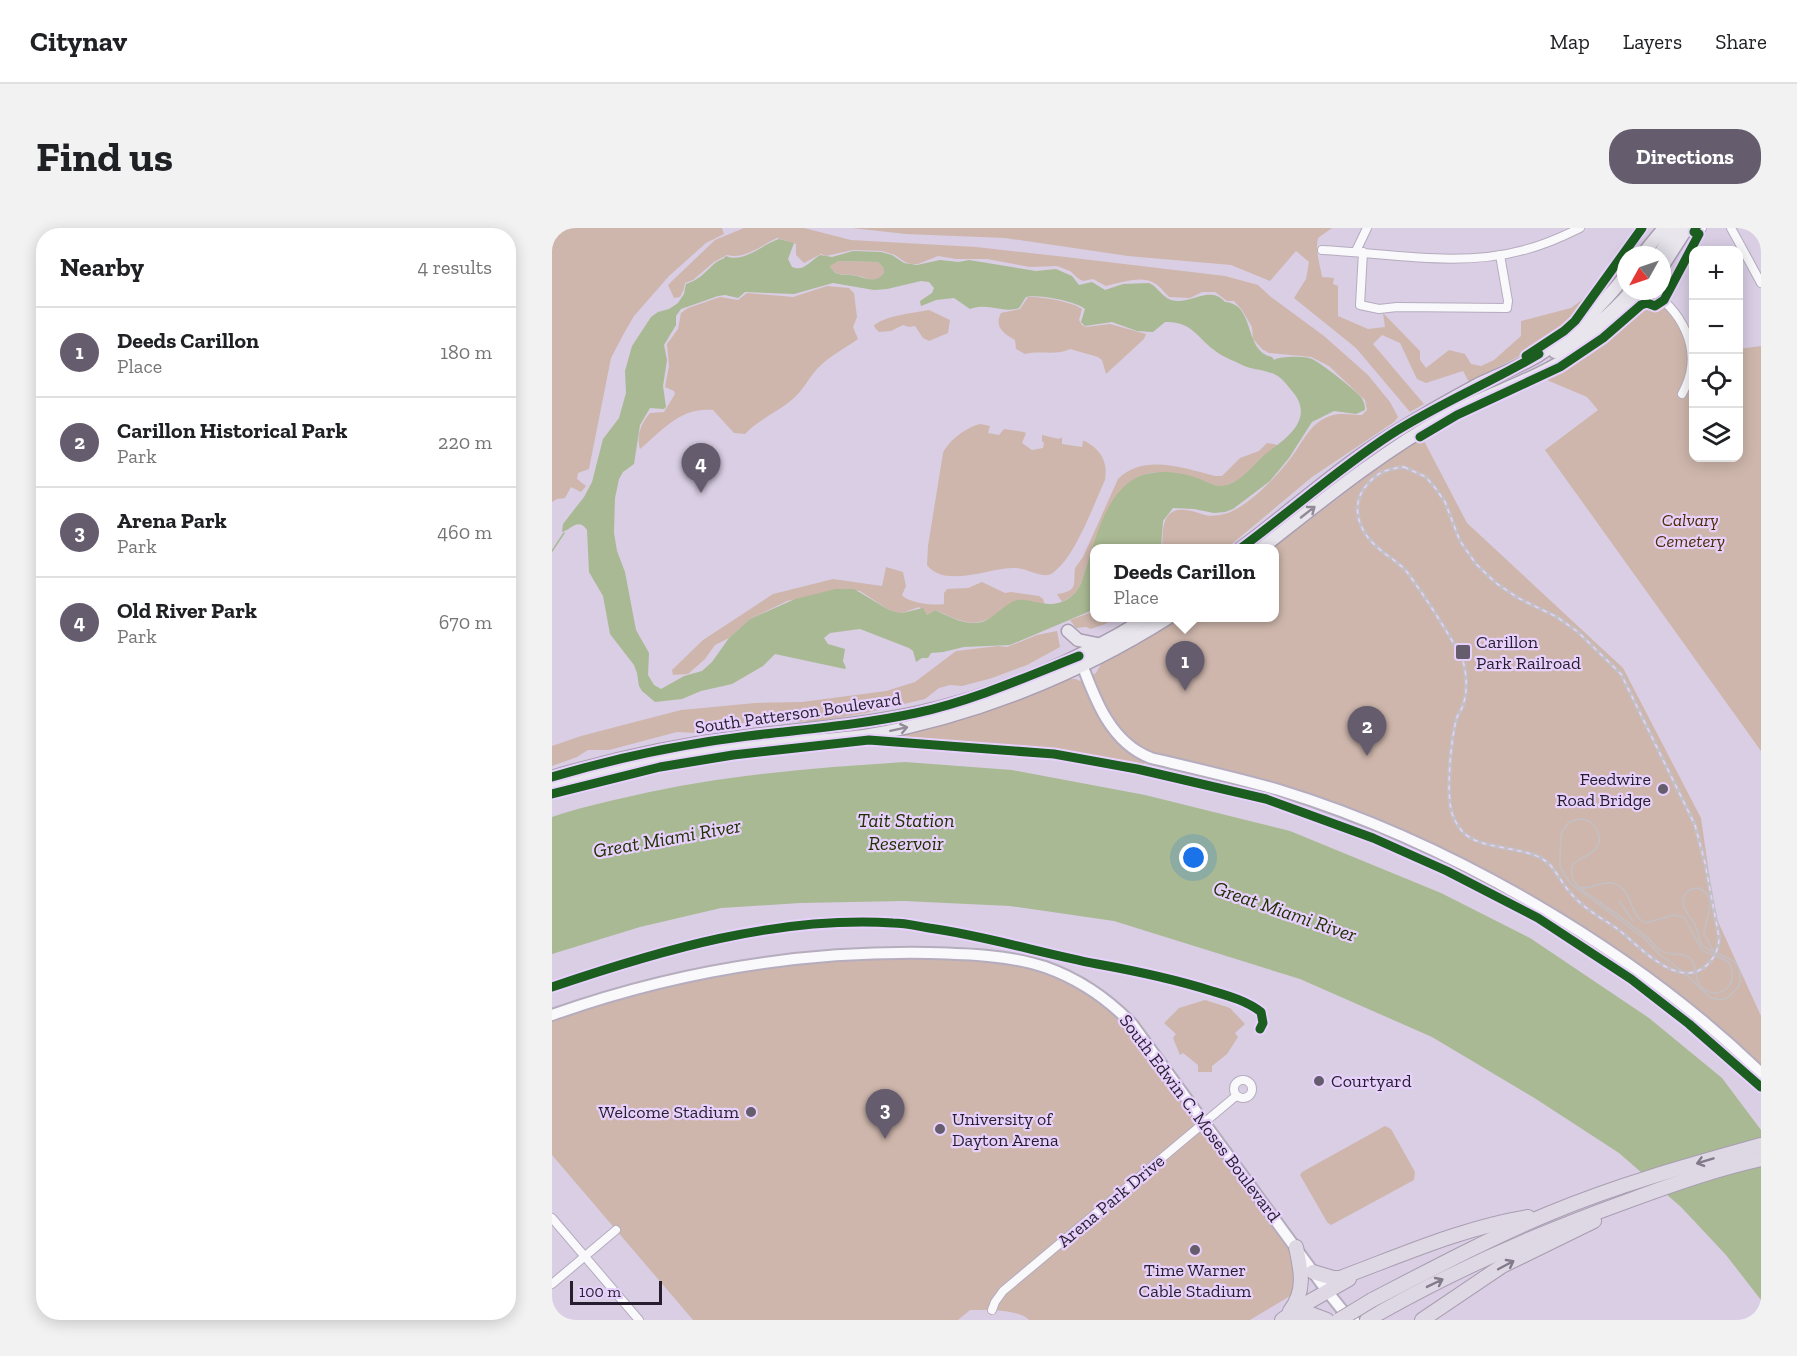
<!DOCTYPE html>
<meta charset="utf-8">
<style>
:root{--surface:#fff;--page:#f2f2f2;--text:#202124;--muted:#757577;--line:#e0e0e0;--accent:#655c6e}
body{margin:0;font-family:"Zilla Slab",serif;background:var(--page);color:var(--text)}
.controls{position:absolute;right:18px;top:18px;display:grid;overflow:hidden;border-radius:12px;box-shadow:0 3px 15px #0003}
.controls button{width:54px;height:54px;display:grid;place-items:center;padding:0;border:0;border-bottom:2px solid var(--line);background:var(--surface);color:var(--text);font:30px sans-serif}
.compass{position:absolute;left:1065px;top:18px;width:54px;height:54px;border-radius:50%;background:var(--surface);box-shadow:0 3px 15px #0003;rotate:230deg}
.scale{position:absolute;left:18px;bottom:15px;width:92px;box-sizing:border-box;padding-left:6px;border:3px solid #261e2e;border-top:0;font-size:16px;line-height:21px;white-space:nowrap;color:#261e2e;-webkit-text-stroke:4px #e7d1fc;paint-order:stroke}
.you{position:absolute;left:642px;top:630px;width:21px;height:21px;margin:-15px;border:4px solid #fff;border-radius:50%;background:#1a73e8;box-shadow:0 0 0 9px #1a73e833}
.badge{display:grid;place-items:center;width:39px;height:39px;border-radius:50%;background:var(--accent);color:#fff;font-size:20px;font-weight:700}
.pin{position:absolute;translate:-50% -50px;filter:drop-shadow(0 2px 3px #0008)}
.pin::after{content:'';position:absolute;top:32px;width:21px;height:18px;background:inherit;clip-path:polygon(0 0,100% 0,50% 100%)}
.popup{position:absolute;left:538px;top:316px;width:189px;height:78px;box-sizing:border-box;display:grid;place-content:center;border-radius:12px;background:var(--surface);filter:drop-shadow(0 2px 4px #0005);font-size:20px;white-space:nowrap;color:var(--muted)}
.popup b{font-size:22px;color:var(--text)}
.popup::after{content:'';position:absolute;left:50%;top:100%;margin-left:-12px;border:12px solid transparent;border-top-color:var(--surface)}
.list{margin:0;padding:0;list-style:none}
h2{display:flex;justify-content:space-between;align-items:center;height:78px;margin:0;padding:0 24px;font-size:26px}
h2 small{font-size:20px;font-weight:400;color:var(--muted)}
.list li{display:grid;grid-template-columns:39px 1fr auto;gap:18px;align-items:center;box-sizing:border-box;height:90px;padding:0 24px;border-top:2px solid var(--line)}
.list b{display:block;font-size:22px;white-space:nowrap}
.list p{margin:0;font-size:20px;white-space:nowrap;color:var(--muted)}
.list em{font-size:20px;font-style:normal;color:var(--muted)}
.icon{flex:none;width:33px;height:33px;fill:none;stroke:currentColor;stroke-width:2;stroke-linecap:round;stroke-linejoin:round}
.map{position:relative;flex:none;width:1209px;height:1092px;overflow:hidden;border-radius:24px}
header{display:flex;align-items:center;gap:36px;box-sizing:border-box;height:84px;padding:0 30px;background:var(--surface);border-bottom:2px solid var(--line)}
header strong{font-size:28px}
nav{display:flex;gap:33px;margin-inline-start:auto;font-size:21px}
.intro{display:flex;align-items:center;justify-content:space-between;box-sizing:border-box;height:144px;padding:0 36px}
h1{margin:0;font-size:42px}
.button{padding:15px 27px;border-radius:24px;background:var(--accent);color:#fff;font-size:21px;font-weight:700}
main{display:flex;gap:36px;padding:0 36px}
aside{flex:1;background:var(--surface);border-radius:24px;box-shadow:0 3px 15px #0003}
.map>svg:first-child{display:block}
.green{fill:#ceb6ac}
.water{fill:#a9b993;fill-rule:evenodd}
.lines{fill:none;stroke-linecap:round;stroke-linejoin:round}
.stream{stroke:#a9b993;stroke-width:1.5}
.street-casing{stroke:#b5acbe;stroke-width:10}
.secondary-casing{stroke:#b5acbe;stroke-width:14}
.primary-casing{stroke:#a89db1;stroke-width:15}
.highway-casing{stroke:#a89db1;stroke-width:16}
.street{stroke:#f9f8fb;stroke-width:8}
.secondary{stroke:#f9f8fb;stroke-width:10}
.primary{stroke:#e9e5ed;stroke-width:12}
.highway{stroke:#ded7e4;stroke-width:14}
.tram{stroke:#c3c0c5;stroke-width:1.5}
.rail-casing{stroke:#c3c0c5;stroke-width:4}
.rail{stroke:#e7d1fc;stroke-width:1.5;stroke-dasharray:4.5;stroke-linecap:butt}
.highway-bridge-casing{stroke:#a89db1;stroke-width:16;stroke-linecap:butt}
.highway-bridge{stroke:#ded7e4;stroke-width:14}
.cycleway-casing{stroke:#e7d1fc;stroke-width:13}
.cycleway{stroke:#1b5e20;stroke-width:9}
.oneway{stroke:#918b97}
.oneway2{stroke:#827a89}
.poi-dot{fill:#655c6e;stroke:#e7d1fc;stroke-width:2}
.labels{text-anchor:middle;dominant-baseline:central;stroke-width:4.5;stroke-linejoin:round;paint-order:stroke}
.park-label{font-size:18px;font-style:italic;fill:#4c2b00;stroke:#e7d1fc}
.poi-label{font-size:18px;fill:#261e2e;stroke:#e7d1fc;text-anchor:start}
.street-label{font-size:18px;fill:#261e2e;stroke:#e7d1fc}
.water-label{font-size:20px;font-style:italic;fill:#203101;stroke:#e7d1fc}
</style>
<header>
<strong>Citynav</strong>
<nav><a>Map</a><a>Layers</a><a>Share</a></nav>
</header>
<div class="intro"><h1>Find us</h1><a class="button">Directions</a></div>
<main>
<aside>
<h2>Nearby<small>4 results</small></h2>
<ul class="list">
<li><span class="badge">1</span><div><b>Deeds Carillon</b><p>Place</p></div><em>180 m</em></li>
<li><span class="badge">2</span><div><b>Carillon Historical Park</b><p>Park</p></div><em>220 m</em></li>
<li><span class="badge">3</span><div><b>Arena Park</b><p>Park</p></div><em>460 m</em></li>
<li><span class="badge">4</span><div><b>Old River Park</b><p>Park</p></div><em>670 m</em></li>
</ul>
</aside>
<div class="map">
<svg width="1209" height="1092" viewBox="0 0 1209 1092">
<rect width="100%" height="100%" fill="#d9cee4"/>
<g class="green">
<polygon points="0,0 170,0 172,6 154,15 117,48 82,88 71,107 59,130 37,241 26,245 25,251 34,258 29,264 19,259 13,270 5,271 0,274"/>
<path d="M192,0H252L299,12L424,19L505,28L673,48L706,57L719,69L772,108L816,147L838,174L846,189L842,194L760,249L675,320H610C611,312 610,301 613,293C620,275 640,283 653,287C660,289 669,287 676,285C699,276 723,250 738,231C751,215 757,195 778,188C788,184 799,187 810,187L815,182L813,172L777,138L759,129L717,125L710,121L701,111L700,99L690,82L682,73H675L663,64H650L638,70L617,69C612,64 608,58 602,55C589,47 568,55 554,58L541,51L531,53L527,51L518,43L505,38L478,39L435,31H404L386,28L366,36H359L353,34L343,27L330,23L301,22L274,28L269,26L252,35L244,27V16L225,10C210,17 193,32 175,27L162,34L141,52L133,55L132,61L128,69L122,70L116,57L119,54L163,12Z"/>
<path d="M300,0H780L766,10C763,23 768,36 770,49L782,50L781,56L786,58V88L816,101L833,99L831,85L868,123V132L874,140L897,122L913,126L919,136L929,138L942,132L969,108V93L1019,80L1057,51L1074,27V38L1051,67L1023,90L983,120L917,154L911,143L874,155L865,151L848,115L830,107L821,116L872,176L858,184L804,120L742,70L754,51L757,34L744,23L718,53L679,37L576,28L453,10L354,6Z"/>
<path d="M283,33L326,34L331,39L332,44C325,57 313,49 302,47C293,46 286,48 279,41L278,37Z"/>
<path d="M275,58L297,60L302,65L305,89L301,99L306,111C292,121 277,128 265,141C256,151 251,162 242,170C226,184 207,191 193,206L182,205L161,182C128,179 111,202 88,221C84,208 89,195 98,185L112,184L123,166L122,163L113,159L117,138L115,116L126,101L129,85L136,80L168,69L186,72L195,65L241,69Z"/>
<polygon points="1100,63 1121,83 1141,128 1142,230 1186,230 1187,121 1209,118 1209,523 993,222 1046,182 1035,169 983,147"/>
<path d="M476,69C487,68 522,74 530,81L527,92L530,97L534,99L558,96L594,106L592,111L554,146L550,132L546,129L518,121C504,128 488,122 473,126L464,121L463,112C451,105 442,99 449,85L468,81Z"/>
<path d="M377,82L398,92L396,105L377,113L371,110L363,98L357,99L351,97L339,103L327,104L323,100L322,97C339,86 358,86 377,82Z"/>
<path d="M428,196L438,198L436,205L447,207L452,201L472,204L474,205L470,215L480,222L491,220L492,215L490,213V207L507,211L510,209V216L530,219L531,213H533C549,222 556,233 553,252C541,278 524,327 502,344C492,353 476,340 463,340C439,339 393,361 375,337L376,318L391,225C397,212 415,199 428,196Z"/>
<polygon points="870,209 915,295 1071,440 1149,590 1163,687 1209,788 1209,845 1132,778 956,662 790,585 599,530 585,541 502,526 330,513 329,507 437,483 477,469 518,451 524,451 528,453 544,445 549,436 628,390 723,390 723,320 721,320 831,236"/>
<path d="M715,215L726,217L688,251L671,259C649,256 632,243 608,244C553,246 543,321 526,362L522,367L510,374L505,366C527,363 521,356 523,340L531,329L566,251C591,225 633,240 663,248H670L688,230L707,223Z"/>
<path d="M334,339L351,344L354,358L350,367C356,375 383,378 392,376V365L395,361L416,360L430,354L453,365L459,364L487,368L491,371L493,377L459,375C427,402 419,398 383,382L375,387L367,379L350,385L344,384L337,382L308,363L289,361L235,373L198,391L177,410L163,417L153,431L136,446L121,447L120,442L151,412L221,366L281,351L330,358Z"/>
<polygon points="543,383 543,390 563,390 553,396 539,401 534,399 524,400 518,392"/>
<polygon points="505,403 508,419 475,437 440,450 410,458 398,457 387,460 373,471 314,485 267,493 163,496 145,505 125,504 57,522 36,522 25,529 0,538 0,518 29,508 129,482 203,475 250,474 334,463 363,454 404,423 446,418 455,419 485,407"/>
<path d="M358,725L491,739L567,782L744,1019L748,1062L698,1092H477C468,1081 433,1082 418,1082L406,1092H141L0,927V787L148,745Z"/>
<polygon points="653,772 678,780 693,796 683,805 686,809 675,826 660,838 660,844 646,844 646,837 631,825 628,827 621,810 624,806 612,795 627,780"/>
<polygon points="833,898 839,901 863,944 862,952 779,997 775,994 748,947 750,944"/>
</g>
<g class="water">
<path d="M227,11L242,15L236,31L240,39C252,44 258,33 268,27L280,29L301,23L329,24L340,27L352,35L365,37L388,32L407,34L417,32L484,43L504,41L520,48L527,57L540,54L553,62L571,56L597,55C605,58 610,69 619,72C638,78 657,56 673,74C704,76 691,123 720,129L722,132C728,128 753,128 760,131C769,135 802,161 809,169C812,173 813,178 813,182L804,186L782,183L760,194L737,230L718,253L681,281L673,284L662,285L642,281L621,280L611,293L609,320H543V381L458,417L412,419L391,424L379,425L376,430H370L364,434L361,423L357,420L308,401L278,405L272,410L276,416L293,421L291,433L294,440L293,441L223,426L211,438L180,456L149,463L130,471L103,474L90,463L87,458L85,445L82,437L58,406L51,368L37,344L35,302C26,289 19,302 10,304L11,296L32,269L40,254L51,211L67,190L74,165L73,143L80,118L99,89L106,84L117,81L126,75L132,66L134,56C145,53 154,44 162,36C166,32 171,32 174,28C191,36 211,16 227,11ZM286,33L326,34L331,39L332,44C326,55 315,51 305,48C294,45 283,50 278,38ZM369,53L377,54L382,60L380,65L368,73L369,78L384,72L402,70L418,81C437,74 452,86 467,80L474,69C484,66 524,73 533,81L529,94L533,98L560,94L585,103L601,104L613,94C639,93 644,108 662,122C669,128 678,131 686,135C698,142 712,141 724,147C731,151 735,157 740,163C761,187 741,206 720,221C704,232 695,250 675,257C665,261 654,253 645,250C625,243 598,240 579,253C553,271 543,311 534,340C530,350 529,361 520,368C497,387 475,365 460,374C452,378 446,385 438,390C421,402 400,390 383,382L375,387L371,380L350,385L344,384L337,382L302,361H284L243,371L198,391L177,410L160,434L150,443L132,448L109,461L102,457L96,447L97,425L84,402L73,344L65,323L62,305L63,270L67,251L71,244L82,236L88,197L98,180L112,181L114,179L111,158L115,132L112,117L124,97V88L129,81L166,68L173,67L186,70L193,64L242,66L281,55L322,62L335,61Z"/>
<path d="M353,534L460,542L593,567L738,603L889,665L978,710L1097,790L1170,850L1209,902V1072L1174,1027L1129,979L1067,925L984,871L880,809L748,751L562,693L458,678L352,673L248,675L169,680L88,699L0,726V589C26,580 53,574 80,568C170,547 261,540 353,534Z"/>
</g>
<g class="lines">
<polyline class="stream" points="0,323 12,305"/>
<g class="street-casing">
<g id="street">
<polyline points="1179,0 1209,55"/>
<path d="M770,22C836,25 907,40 972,22C992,17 1010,9 1028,0"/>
<polyline points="804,23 815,0"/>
<polyline points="811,24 808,77 827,81 845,79 955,80 956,73 948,27"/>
<path d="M1100,63C1134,88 1152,127 1130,166"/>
<polyline points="1112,72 1150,0"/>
<circle cx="691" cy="861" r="9"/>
<polyline points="0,990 87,1092"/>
<polyline points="0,1056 64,1002"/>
<polyline points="440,1082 443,1074 451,1063 684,868"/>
</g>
</g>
<g class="secondary-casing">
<g id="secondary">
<path d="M528,431C542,469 558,515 599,530C641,540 685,550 727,562C897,614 1081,721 1209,845"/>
<path d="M0,787C121,744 247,723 376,725C414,726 457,727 493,739C527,751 555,770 580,796L775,1063L791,1083L802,1092"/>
</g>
</g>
<g class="primary-casing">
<g id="primary">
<polyline points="1090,27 1112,0"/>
<polyline points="1107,27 1123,0"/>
<polyline points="1110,39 1135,0"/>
<path d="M1003,124C1031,108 1058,88 1079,63"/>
<path d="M689,320C740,282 788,238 842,205C869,188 897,172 925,157C946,147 967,139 987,127C1020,106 1050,78 1074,47"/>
<path d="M710,320C770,273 828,225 895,188C928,169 965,158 998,140C1035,121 1066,93 1093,63"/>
<polyline points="516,403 526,412 550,417"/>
<path d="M0,549C64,530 130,516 196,508C252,501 308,497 364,485C443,468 525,433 594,390"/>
<path d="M0,560C68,541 139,525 209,517C245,513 282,513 318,507C423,488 526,447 616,390"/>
</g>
</g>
<g class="highway-casing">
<g id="highway">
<path d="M761,1044L781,1050H788C850,1027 910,1000 976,989"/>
<path d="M820,1072C878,1042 936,1011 996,986C1065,957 1137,937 1209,917"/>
<path d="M738,1083C754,1063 749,1042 744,1019"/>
<polyline points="738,1089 759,1086 775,1092"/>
<polyline points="730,1092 748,1079 797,1051"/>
<path d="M815,1092C898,1044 984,1006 1073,974C1118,957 1163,941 1209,931"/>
<polyline points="870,1092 950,1038 1042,993"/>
</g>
</g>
<use href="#street" class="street"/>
<use href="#secondary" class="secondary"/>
<use href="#primary" class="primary"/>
<use href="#highway" class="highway"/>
<g class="tram">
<path d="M1028,660C1039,661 1051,653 1060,655C1083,660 1075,689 1095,695L1121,687L1132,689L1150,722C1162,730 1183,728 1180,749C1180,754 1178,758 1174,761C1165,768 1152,765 1147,755C1142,747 1146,737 1138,730C1129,723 1117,729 1108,722C1103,718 1099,713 1095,709C1073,692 1050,676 1028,660C1020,653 1018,647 1021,636C1028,630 1039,627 1044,620C1053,609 1042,592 1030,591C1025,591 1021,593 1016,595L1009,606L1008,628V639L1018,655L1092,710L1107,726L1129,742L1159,770L1169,772L1177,769L1187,758C1195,725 1163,730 1150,717C1146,711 1147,705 1144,699C1140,687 1124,679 1134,665C1138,661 1142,660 1147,660C1168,671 1153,690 1152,706L1161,722"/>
<polyline points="1067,673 1081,693"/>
</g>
<g class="rail-casing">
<path id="rail" d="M852,239L874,249L884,261L893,274L908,313L924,336L944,355L966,370L1005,389L1026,404L1069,446L1143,597L1153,635L1167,709C1167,721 1163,729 1155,737C1127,763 1088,719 1067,702C1050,690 1030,680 1017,663C1008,653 1003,639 992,632C972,618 927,622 911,604C907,600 903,593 901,588C893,570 899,509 905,489C907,485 910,481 911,477C916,463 915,442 909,428C895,403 872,367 855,344C846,333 834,328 824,318C808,304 799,281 811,262C823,245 833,241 852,239Z"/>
</g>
<use href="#rail" class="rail"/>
<g class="highway-bridge-casing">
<polyline id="highway-bridge" points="787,1092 820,1072"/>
</g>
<use href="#highway-bridge" class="highway-bridge"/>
<g class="cycleway-casing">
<g id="cycleway">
<polyline points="974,128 1012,103 1023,93 1090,0"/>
<polyline points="868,209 905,187 1008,139 1051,110 1089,77 1095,75 1103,78 1112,72 1147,6 1142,4 1144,0"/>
<path d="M689,320C739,283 786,241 838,207C886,176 938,155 987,126"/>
<path d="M0,549C64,530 130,516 196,508C253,501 308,497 364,485C420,473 474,449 527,428"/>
<polyline points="0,566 108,539 181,527 317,512 502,526 585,541 714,571 821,610 895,643 986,690 1079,751 1137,796 1209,859"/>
<path d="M0,759C109,722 224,688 341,695C353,695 365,698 377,700C434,708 489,725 545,736C584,743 622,751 660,763C677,768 695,773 709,784L711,795L708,801"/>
</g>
</g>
<use href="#cycleway" class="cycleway"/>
</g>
<defs><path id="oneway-shaft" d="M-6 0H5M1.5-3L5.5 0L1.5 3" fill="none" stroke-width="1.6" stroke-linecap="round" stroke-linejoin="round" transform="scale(1.5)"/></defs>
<g class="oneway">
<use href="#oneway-shaft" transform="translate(756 284) rotate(-38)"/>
<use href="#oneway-shaft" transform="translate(347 501) rotate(-12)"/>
</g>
<g class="oneway2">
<use href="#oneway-shaft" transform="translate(1153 933) rotate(163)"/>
<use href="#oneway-shaft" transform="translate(954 1037) rotate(-28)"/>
<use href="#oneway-shaft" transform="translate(883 1055) rotate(-26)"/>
</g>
<g class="poi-dot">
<rect x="903" y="416" width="16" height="16" rx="3"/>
<circle cx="1111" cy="561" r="6"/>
<circle cx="767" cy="853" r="6"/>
<circle cx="199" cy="884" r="6"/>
<circle cx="388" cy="901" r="6"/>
<circle cx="643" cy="1022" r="6"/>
</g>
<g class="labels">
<g class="park-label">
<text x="1138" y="292">Calvary<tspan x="1138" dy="21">Cemetery</tspan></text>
</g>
<g class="poi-label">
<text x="924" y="414">Carillon<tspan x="924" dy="21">Park Railroad</tspan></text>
<text x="1099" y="551" text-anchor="end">Feedwire<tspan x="1099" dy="21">Road Bridge</tspan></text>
<text x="779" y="853">Courtyard</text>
<text x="187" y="884" text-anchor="end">Welcome Stadium</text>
<text x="400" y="891">University of<tspan x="400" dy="21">Dayton Arena</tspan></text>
<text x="643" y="1042" text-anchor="middle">Time Warner<tspan x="643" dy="21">Cable Stadium</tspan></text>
</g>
<g class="street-label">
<text transform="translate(246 485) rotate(-8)">South Patterson Boulevard</text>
<text transform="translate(648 890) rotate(53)">South Edwin C. Moses Boulevard</text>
<text transform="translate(559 973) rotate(-40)">Arena Park Drive</text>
</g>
<g class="water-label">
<text x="354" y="592">Tait Station<tspan x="354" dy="23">Reservoir</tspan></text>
<text transform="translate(115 610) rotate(-10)">Great Miami River</text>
<text transform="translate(733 683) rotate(19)">Great Miami River</text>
</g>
</g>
</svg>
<div class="controls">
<button>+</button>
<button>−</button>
<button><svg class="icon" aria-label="locate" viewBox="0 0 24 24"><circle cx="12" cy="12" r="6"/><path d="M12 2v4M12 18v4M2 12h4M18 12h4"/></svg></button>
<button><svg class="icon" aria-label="layers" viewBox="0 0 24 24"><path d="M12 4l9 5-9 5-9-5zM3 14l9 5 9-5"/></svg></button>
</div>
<svg class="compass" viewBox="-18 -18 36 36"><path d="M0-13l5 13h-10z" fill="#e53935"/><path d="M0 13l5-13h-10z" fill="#757577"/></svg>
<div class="scale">100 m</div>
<div class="you"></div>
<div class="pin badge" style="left:633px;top:463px">1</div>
<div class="popup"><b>Deeds Carillon</b>Place</div>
<div class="pin badge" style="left:815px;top:528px">2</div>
<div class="pin badge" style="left:333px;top:911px">3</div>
<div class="pin badge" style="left:149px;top:265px">4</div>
</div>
</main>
